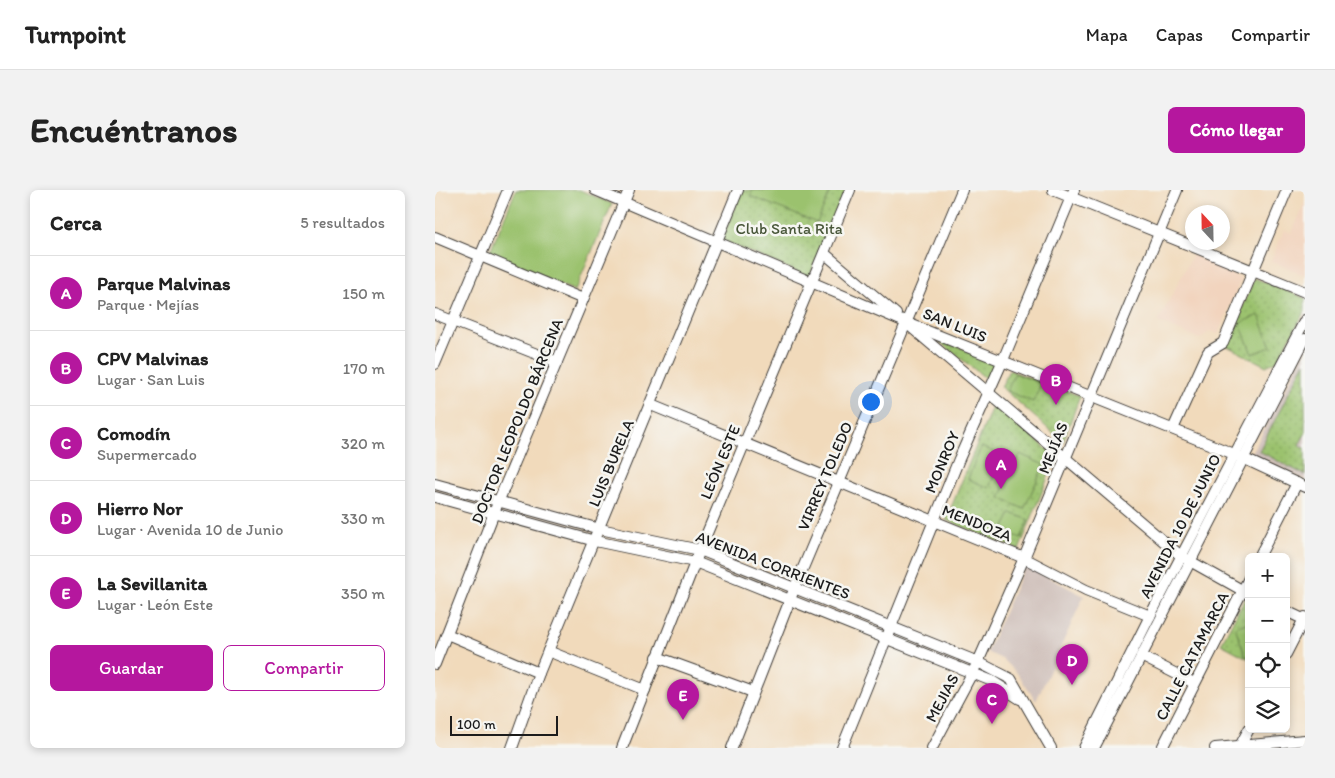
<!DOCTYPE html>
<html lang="es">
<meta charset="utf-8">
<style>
:root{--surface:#fff;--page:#f2f2f2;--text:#222;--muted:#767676;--line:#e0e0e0;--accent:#b5179e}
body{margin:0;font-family:Itim,sans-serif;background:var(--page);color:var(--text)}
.controls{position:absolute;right:15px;bottom:15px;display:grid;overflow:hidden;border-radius:8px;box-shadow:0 2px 8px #0003}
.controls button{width:45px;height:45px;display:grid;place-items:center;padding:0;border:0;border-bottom:1px solid var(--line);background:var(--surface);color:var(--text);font:25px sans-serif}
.compass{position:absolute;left:750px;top:15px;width:45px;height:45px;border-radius:50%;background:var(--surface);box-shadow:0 2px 8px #0003;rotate:338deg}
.scale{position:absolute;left:15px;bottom:12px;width:108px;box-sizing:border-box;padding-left:5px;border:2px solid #1c1c1c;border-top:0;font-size:14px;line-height:18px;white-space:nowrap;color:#1c1c1c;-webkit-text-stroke:4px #f6f6f2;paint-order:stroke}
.you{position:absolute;left:435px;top:211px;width:18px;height:18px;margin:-12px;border:4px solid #fff;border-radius:50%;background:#1a73e8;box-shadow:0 0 0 8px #1a73e833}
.badge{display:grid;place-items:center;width:32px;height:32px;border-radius:50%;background:var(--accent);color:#fff;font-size:16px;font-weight:700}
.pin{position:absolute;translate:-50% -41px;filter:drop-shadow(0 1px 2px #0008)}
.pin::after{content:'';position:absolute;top:26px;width:18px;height:15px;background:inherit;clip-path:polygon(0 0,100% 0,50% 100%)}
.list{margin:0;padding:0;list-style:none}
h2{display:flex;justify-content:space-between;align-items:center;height:65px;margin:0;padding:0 20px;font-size:21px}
h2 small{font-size:16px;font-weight:400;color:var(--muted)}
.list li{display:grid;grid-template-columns:32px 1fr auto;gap:15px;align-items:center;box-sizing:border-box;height:75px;padding:0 20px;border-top:1px solid var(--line)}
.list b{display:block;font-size:19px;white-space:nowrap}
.list p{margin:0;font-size:16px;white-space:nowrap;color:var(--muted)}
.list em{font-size:16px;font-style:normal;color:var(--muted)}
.actions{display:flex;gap:10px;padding:15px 20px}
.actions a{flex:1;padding:11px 0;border:1px solid var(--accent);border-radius:8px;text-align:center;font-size:18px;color:var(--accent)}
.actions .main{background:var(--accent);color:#fff}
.icon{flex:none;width:28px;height:28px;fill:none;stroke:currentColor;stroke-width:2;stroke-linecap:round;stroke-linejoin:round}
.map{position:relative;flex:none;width:870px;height:558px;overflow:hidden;border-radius:8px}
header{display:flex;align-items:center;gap:30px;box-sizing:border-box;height:70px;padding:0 25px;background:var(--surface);border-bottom:1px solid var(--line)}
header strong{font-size:24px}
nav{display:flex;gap:28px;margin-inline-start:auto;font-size:18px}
.intro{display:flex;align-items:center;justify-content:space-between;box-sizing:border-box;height:120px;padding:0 30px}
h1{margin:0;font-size:35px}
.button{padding:12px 22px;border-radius:8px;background:var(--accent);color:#fff;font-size:18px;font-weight:700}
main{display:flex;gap:30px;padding:0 30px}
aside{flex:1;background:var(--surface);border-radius:8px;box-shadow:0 2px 8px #0003}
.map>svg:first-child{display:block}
.built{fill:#f2d4be}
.industrial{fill:#cfc0ba}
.park{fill:url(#park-dots);stroke:#5c6f45}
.pitch{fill:#9bc26e;stroke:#5c6f45}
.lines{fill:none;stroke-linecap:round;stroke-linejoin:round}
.minor-casing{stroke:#3c3834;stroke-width:12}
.minor{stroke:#fff;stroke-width:10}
.labels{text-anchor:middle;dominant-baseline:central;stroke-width:5;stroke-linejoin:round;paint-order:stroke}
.park-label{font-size:16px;fill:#485639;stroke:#f6f6f2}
.street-label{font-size:16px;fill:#1c1c1c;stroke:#f6f6f2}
</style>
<header>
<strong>Turnpoint</strong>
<nav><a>Mapa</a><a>Capas</a><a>Compartir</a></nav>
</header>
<div class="intro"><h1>Encuéntranos</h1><a class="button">Cómo llegar</a></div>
<main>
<aside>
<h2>Cerca<small>5 resultados</small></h2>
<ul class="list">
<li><span class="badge">A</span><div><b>Parque Malvinas</b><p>Parque · Mejías</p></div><em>150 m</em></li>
<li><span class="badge">B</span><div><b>CPV Malvinas</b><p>Lugar · San Luis</p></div><em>170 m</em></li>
<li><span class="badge">C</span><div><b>Comodín</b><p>Supermercado</p></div><em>320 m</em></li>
<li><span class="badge">D</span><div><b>Hierro Nor</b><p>Lugar · Avenida 10 de Junio</p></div><em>330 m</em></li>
<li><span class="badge">E</span><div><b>La Sevillanita</b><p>Lugar · León Este</p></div><em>350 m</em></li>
</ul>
<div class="actions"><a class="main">Guardar</a><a>Compartir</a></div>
</aside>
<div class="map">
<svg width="870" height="558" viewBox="0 0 870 558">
<defs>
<pattern id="park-dots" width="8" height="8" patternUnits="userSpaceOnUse" patternTransform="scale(1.25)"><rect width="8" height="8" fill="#9bc26e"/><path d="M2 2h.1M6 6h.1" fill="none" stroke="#85a65f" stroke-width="1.8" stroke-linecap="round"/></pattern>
</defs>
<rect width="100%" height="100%" fill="#f6f6f2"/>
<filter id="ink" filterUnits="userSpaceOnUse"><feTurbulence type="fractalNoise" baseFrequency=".02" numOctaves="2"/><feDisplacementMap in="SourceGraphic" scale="10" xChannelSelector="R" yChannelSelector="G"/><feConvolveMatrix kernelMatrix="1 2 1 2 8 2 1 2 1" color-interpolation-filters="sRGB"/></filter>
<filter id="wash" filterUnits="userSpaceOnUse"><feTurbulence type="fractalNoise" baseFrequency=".0096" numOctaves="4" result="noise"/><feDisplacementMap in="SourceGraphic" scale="20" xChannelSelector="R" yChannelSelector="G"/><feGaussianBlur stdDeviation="1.12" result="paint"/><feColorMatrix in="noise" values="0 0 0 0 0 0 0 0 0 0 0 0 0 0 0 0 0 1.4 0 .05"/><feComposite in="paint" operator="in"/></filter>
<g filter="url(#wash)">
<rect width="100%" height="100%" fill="#f1dabb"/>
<g class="built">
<polygon points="870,11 870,85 869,85 836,71 849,40 857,43"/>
<polygon points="758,64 797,80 796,84 806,89 783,144 775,141 765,149 723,132"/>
</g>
<g class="industrial">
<polygon points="870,161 870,290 817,263"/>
<polygon points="590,375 649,406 601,511 582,483 569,470 552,462"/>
</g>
<g class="park">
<polygon points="307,0 411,0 374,87 286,50"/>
<polygon points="819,88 870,108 870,121 842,171 831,176 792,156"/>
<polygon points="506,150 561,171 553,190 503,151"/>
<polygon points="870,172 870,244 864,255 870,258 870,285 824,261"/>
<polygon points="574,180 645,206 628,252 566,197"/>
<polygon points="559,212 621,267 584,360 511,330"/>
<polygon points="810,408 814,410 814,469 786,454"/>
</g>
<g class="pitch">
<polygon points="81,0 145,0 177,14 140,101 54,64"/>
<polygon points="318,0 396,0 382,33 315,6"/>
<polygon points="824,125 836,157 817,164 805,133"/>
<polygon points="580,183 606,194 598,212 572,201"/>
<polygon points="546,257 567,265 554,298 533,289"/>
<polygon points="585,264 609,275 589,319 565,308"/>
<polygon points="576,323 594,330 586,348 568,340"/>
<polygon points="814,432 814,466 811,467 800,437"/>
</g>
</g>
<g filter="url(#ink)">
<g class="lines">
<g class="minor-casing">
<g id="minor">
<polyline points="160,0 470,132 799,264 870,297"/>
<polyline points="618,0 870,102"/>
<polyline points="0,47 148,109"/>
<polyline points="389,63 461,124"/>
<polyline points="0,124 122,172"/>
<polyline points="477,138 746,366 814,404"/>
<polyline points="0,174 73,0"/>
<polyline points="216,215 589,368 651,400 715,426"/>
<polyline points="738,239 773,162 788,153 852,0"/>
<polyline points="0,294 165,339 265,360 543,472 576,489 616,558"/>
<polyline points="0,307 160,351 260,372 557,491 585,509"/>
<polyline points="824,367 862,293"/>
<polyline points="851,421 870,430"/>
<polyline points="12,444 104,483"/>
<polyline points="113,461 210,500"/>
<polyline points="851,464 870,427"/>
<polyline points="706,466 759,493"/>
<polyline points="222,467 318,502"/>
<polyline points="0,474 64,310 194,0"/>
<polyline points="805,556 814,539"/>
<polyline points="77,558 104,483 303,0"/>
<polyline points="187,558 265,360 415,0"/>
<polyline points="297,558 360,397 527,0"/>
<polyline points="407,558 524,269 568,170 639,0"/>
<polyline points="497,558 543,472 589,368 742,0"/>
<polyline points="649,558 715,426 870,130"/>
<polyline points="659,558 870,149"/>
<polyline points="727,558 814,388"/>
<polyline points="780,558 870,550"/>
</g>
</g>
<use href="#minor" class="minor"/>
</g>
</g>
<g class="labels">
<g class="park-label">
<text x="354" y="38">Club Santa Rita</text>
</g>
<g class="street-label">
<text transform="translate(520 135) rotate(22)">SAN LUIS</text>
<text transform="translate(82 231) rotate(-68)">DOCTOR LEOPOLDO BÁRCENA</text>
<text transform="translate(618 258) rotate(-68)">MEJÍAS</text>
<text transform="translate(285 272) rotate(-67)">LEÓN ESTE</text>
<text transform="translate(507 272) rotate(-67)">MONROY</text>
<text transform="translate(176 273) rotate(-67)">LUIS BURELA</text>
<text transform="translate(390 286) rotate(-67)">VIRREY TOLEDO</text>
<text transform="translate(542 333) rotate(22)">MENDOZA</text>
<text transform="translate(745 336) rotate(-63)">AVENIDA 10 DE JUNIO</text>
<text transform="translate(338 375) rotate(21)">AVENIDA CORRIENTES</text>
<text transform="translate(757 466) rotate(-63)">CALLE CATAMARCA</text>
<text transform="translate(507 508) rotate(-62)">MEJIAS</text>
</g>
</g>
</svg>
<div class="controls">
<button>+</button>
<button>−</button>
<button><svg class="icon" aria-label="locate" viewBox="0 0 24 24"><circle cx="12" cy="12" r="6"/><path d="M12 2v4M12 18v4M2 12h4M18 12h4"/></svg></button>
<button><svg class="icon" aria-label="layers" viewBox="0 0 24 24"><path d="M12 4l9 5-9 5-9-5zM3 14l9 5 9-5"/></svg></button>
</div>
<svg class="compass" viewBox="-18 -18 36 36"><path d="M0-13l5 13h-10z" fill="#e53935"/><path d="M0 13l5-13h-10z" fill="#767676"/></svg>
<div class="scale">100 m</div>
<div class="you"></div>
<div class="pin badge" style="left:566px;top:299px">A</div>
<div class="pin badge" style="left:621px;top:215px">B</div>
<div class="pin badge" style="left:557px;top:534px">C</div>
<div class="pin badge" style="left:637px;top:495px">D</div>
<div class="pin badge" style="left:248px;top:530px">E</div>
</div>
</main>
